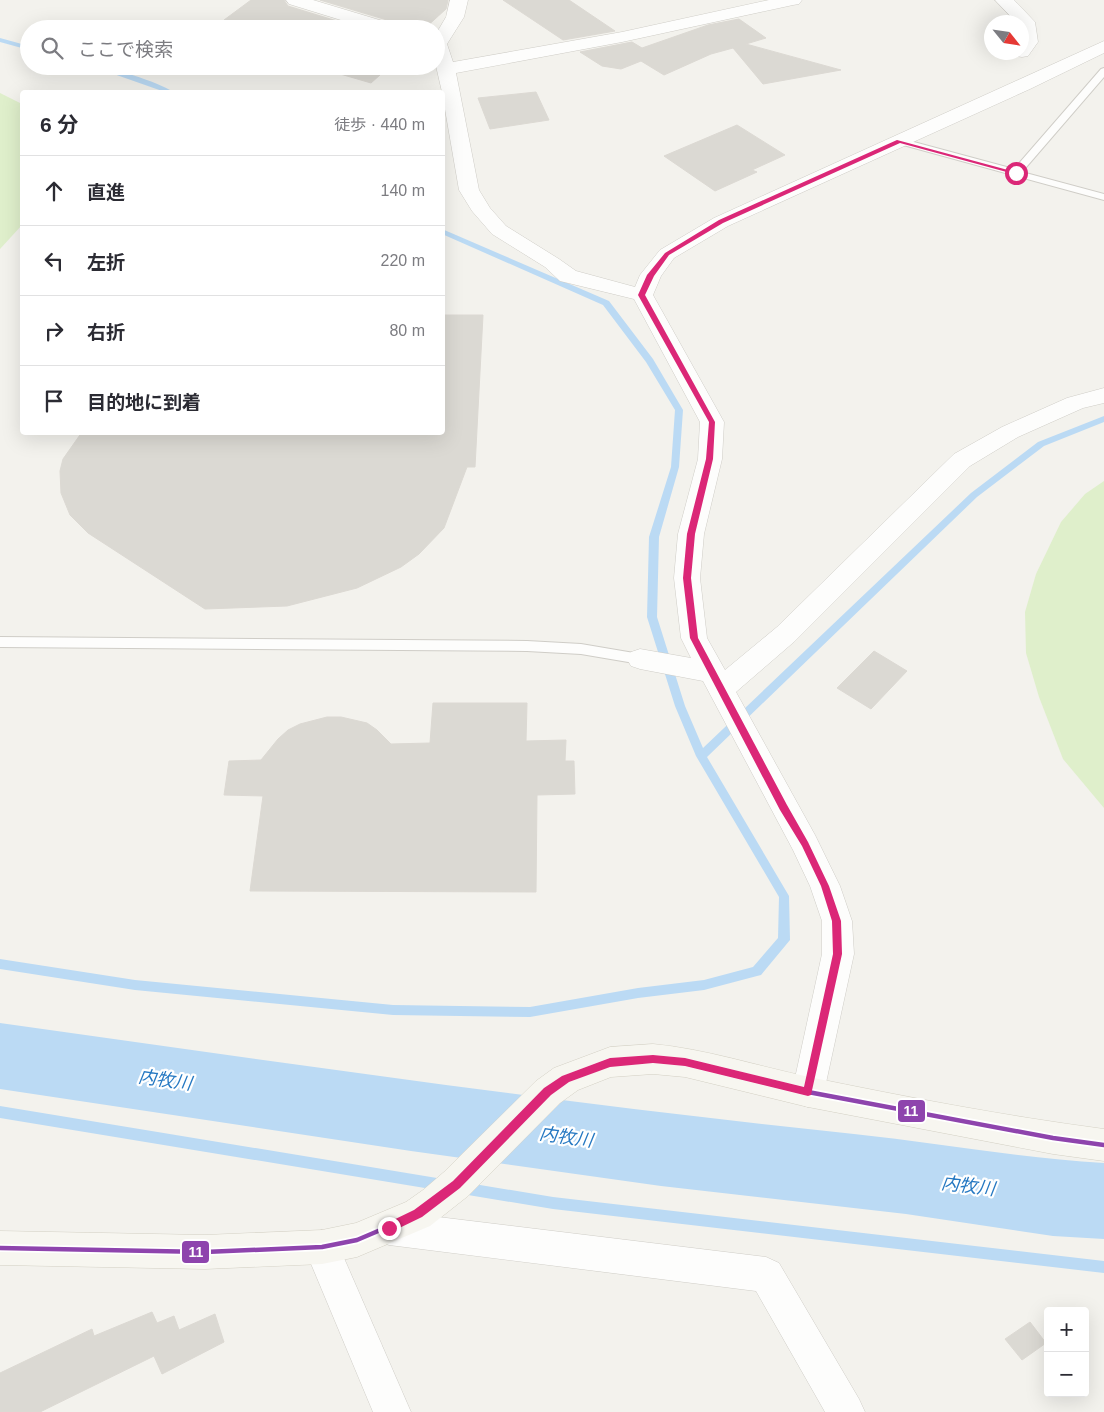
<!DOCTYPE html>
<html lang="ja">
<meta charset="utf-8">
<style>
:root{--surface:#fff;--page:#f7f7f7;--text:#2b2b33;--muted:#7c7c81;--line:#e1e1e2}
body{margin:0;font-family:Arial,"Noto Sans JP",sans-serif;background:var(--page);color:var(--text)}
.controls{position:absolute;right:15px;bottom:15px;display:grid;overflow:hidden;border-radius:5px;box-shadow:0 5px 20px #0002}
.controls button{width:45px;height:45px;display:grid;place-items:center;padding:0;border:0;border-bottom:1px solid var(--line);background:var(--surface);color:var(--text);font:25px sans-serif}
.compass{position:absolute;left:984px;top:15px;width:45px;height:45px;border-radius:50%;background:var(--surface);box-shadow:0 5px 20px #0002;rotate:120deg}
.stop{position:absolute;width:15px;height:15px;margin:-11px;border:4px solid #db2777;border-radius:50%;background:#fff}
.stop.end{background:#db2777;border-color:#fff;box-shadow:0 1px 5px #0008}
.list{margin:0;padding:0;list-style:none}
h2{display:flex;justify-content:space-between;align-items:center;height:65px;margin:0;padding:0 20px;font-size:21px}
h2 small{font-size:16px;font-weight:400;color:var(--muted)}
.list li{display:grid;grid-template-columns:32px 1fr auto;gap:15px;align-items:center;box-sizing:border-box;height:70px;padding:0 20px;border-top:1px solid var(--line)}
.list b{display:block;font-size:19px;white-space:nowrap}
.list em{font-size:16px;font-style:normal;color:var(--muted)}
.icon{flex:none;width:28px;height:28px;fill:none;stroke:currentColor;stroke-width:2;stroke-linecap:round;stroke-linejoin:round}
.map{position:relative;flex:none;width:1104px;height:1412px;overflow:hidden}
.search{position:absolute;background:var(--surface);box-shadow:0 5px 20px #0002;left:20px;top:20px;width:425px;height:55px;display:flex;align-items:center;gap:12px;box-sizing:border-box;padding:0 18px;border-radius:28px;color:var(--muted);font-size:19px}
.panel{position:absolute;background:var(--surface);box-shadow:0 5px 20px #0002;left:20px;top:90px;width:425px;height:345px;border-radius:5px}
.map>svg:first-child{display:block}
.green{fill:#dfefcb}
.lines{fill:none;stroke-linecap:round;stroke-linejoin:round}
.stream{fill:#bbdaf4;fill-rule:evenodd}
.river{fill:#bbdaf4;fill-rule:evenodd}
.building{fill:#dbd9d3;stroke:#dcd9d3}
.lane-casing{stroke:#cfcdc7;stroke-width:2}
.street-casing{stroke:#cfcdc7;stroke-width:1}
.secondary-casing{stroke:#d3d0c4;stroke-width:1}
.lane{fill:#fdfdfc;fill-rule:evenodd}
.street{fill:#fdfdfc;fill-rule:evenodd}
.secondary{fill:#f7f6f0;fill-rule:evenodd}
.bus-1-casing{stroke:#fff;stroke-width:8}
.bus-1{stroke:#8e44ad;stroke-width:4.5}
.route{fill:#db2777}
.labels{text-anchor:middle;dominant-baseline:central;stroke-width:4.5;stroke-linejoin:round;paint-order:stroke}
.near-water-label{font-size:18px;font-style:italic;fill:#2578c2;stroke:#fff}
.line-badge{stroke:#fff;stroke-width:2}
.badge-label{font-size:14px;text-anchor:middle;font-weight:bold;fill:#fff}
</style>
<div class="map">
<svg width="1104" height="1412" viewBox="0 0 1104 1412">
<rect width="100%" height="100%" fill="#f3f2ed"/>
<g class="green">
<polygon points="0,93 22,104 22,225 0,249"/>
<polygon points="1104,481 1104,808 1063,759 1039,697 1026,653 1025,612 1036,574 1061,522 1085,494"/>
</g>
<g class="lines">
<g class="stream">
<polygon points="0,38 29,46 29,50 0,42"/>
<path d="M91,66C108,66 159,82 173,92H165Z"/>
<polygon points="442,229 609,301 653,359 683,410 679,467 659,537 657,617 685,706 703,748 971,493 1038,442 1104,416 1104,422 1044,446 977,497 707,757 789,896 790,940 761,975 757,976 704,990 638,998 530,1017 393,1015 135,990 0,969 0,959 135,980 393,1005 530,1007 638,988 704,980 753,967 778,938 779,897 696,756 675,706 647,617 649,537 671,467 675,410 646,362 603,305 442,234"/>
<polygon points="0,1106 443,1179 447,1181 449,1185 447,1189 443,1191 0,1118"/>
<polygon points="462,1182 553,1197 1104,1261 1104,1273 553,1209 462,1194 458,1192 456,1188 458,1184"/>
</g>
<path class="river" d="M0,1023C284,1063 568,1104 854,1134C938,1143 1020,1158 1104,1163V1239L1053,1236L906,1214L661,1186L411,1151L0,1089Z"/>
</g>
<g class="building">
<polygon points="251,0 284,0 288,6 363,29 256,29 224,20"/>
<polygon points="320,0 448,0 446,9 424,29 401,29 397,23"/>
<polygon points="503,0 569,0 615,31 563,40"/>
<polygon points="739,19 766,38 746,44 841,70 763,84 733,48 711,54 664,75 641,61 621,69 602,66 580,52 632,42 642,48 708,25"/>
<polygon points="336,66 390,66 371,83 330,71"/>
<polygon points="536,92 549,120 490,129 478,98"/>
<polygon points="737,125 785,155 752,170 757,172 715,191 664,156"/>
<polygon points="442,315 483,315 475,467 467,467 444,528 419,554 401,567 357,588 287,606 205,609 88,533 70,515 61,493 60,471 63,459 82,432 442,432"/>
<polygon points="874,651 907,671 871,709 837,688"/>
<polygon points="433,703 527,703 526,741 566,740 565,761 574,761 575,794 537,795 536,892 250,891 263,796 224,795 229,761 261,760 278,739 288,730 300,724 327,717 341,717 367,723 377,730 391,744 430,743"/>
<polygon points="152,1312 157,1323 174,1316 179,1330 215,1314 224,1342 162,1374 154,1356 40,1412 0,1412 0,1373 92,1329 94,1336"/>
<polygon points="1030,1322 1046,1343 1022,1360 1005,1339"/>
</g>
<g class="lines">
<g class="lane-casing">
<g id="lane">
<polygon points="1104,68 1104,77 1022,172 1104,194 1104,200 896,143 894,141 899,138 1014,169 1101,69"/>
<polygon points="0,637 527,641 581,644 640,654 645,655 647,659 645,663 640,664 581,654 527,651 0,647"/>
</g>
</g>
<g class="street-casing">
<g id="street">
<polygon points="286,0 313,0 396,25 399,29 370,29 289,4"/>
<polygon points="450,0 468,0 464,17 447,44 453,62 622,32 769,0 802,0 799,4 793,5 622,42 456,73 479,190 490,208 506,226 559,259 576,271 635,287 640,275 660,250 714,218 1104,41 1104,53 1030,89 728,226 674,258 661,276 653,295 724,422 722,459 704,534 700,578 707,638 725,670 777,627 954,454 1002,427 1067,398 1104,388 1104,403 1083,408 1018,437 970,466 795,641 736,692 815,835 840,886 852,921 854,954 824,1092 820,1103 808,1107 796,1103 792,1092 822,954 822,921 810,886 793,850 703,681 640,669 631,666 627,659 631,652 640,649 691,658 681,638 674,578 678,534 698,459 700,422 634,299 560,281 545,267 492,234 472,211 459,190 442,92 436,66 436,34 446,17"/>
<polygon points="995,0 1014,0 1035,22 1038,42 1028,56 1022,57 1016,56 1013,52 1022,52 1022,22 1016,22"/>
<polygon points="389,1211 766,1257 779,1263 859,1399 865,1412 825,1412 756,1291 389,1245 377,1240 372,1228 377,1216"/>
<polygon points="322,1230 334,1235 411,1412 373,1412 304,1247 310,1235"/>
</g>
</g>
<g class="secondary-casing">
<path id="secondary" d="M653,1044C706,1049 757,1066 809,1077C906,1097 1005,1116 1104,1129V1161L1053,1154L808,1107L685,1077L653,1074L611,1077L578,1090L560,1103L468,1196L430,1226L357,1257L322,1264L205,1269L0,1265V1231L205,1235L322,1230L356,1223L406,1202L423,1190L444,1172L536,1081L554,1068L610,1047Z"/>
</g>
<use href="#lane" class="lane"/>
<use href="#street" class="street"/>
<use href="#secondary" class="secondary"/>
<g class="bus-1-casing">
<polyline id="bus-1" points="0,1248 205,1252 322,1247 357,1240 418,1214 456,1184 548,1092 566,1079 610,1062 653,1059 685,1062 808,1092 1053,1138 1104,1145"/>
</g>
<use href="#bus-1" class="bus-1"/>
</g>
<polygon class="route" points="897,140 1019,173 1014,174 900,143 723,223 669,255 654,276 645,295 715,422 713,459 695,534 691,578 698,638 787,805 808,842 829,886 841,921 842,954 811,1095 808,1096 685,1066 653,1063 610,1067 569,1082 551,1095 460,1188 422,1217 389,1233 385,1231 384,1228 385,1224 414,1210 453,1181 544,1088 562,1076 610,1058 653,1055 685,1058 804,1087 833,954 832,921 821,886 802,846 780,810 690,638 683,578 687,534 706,459 709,422 638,295 647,275 665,253 719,220"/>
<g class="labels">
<g class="near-water-label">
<text transform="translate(165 1080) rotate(8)">内牧川</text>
<text transform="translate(566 1137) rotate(8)">内牧川</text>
<text transform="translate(968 1186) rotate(7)">内牧川</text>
</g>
</g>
<g class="line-badge">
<rect x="897" y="1099" width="29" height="24" rx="5" fill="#8e44ad"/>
<rect x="181" y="1240" width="29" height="24" rx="5" fill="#8e44ad"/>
</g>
<g class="badge-label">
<text x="911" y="1116">11</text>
<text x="196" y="1257">11</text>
</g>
</svg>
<div class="controls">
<button>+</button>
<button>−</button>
</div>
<svg class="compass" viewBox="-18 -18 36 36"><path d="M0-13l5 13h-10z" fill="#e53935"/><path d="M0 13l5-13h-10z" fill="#7c7c81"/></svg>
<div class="stop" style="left:1016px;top:173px"></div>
<div class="stop end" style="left:389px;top:1228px"></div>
<div class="search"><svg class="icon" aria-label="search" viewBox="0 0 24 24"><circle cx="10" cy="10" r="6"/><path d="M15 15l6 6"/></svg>ここで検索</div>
<section class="panel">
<h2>6 分<small>徒歩 · 440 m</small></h2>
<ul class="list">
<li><svg class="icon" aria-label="ahead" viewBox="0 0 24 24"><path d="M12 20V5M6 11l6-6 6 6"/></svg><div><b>直進</b></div><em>140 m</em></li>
<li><svg class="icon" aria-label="left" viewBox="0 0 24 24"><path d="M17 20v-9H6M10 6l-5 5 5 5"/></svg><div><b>左折</b></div><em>220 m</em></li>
<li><svg class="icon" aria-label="right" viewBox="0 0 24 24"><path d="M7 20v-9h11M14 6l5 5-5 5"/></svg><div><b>右折</b></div><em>80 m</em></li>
<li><svg class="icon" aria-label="arrive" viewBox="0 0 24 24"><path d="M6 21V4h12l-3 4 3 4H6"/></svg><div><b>目的地に到着</b></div></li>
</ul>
</section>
</div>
